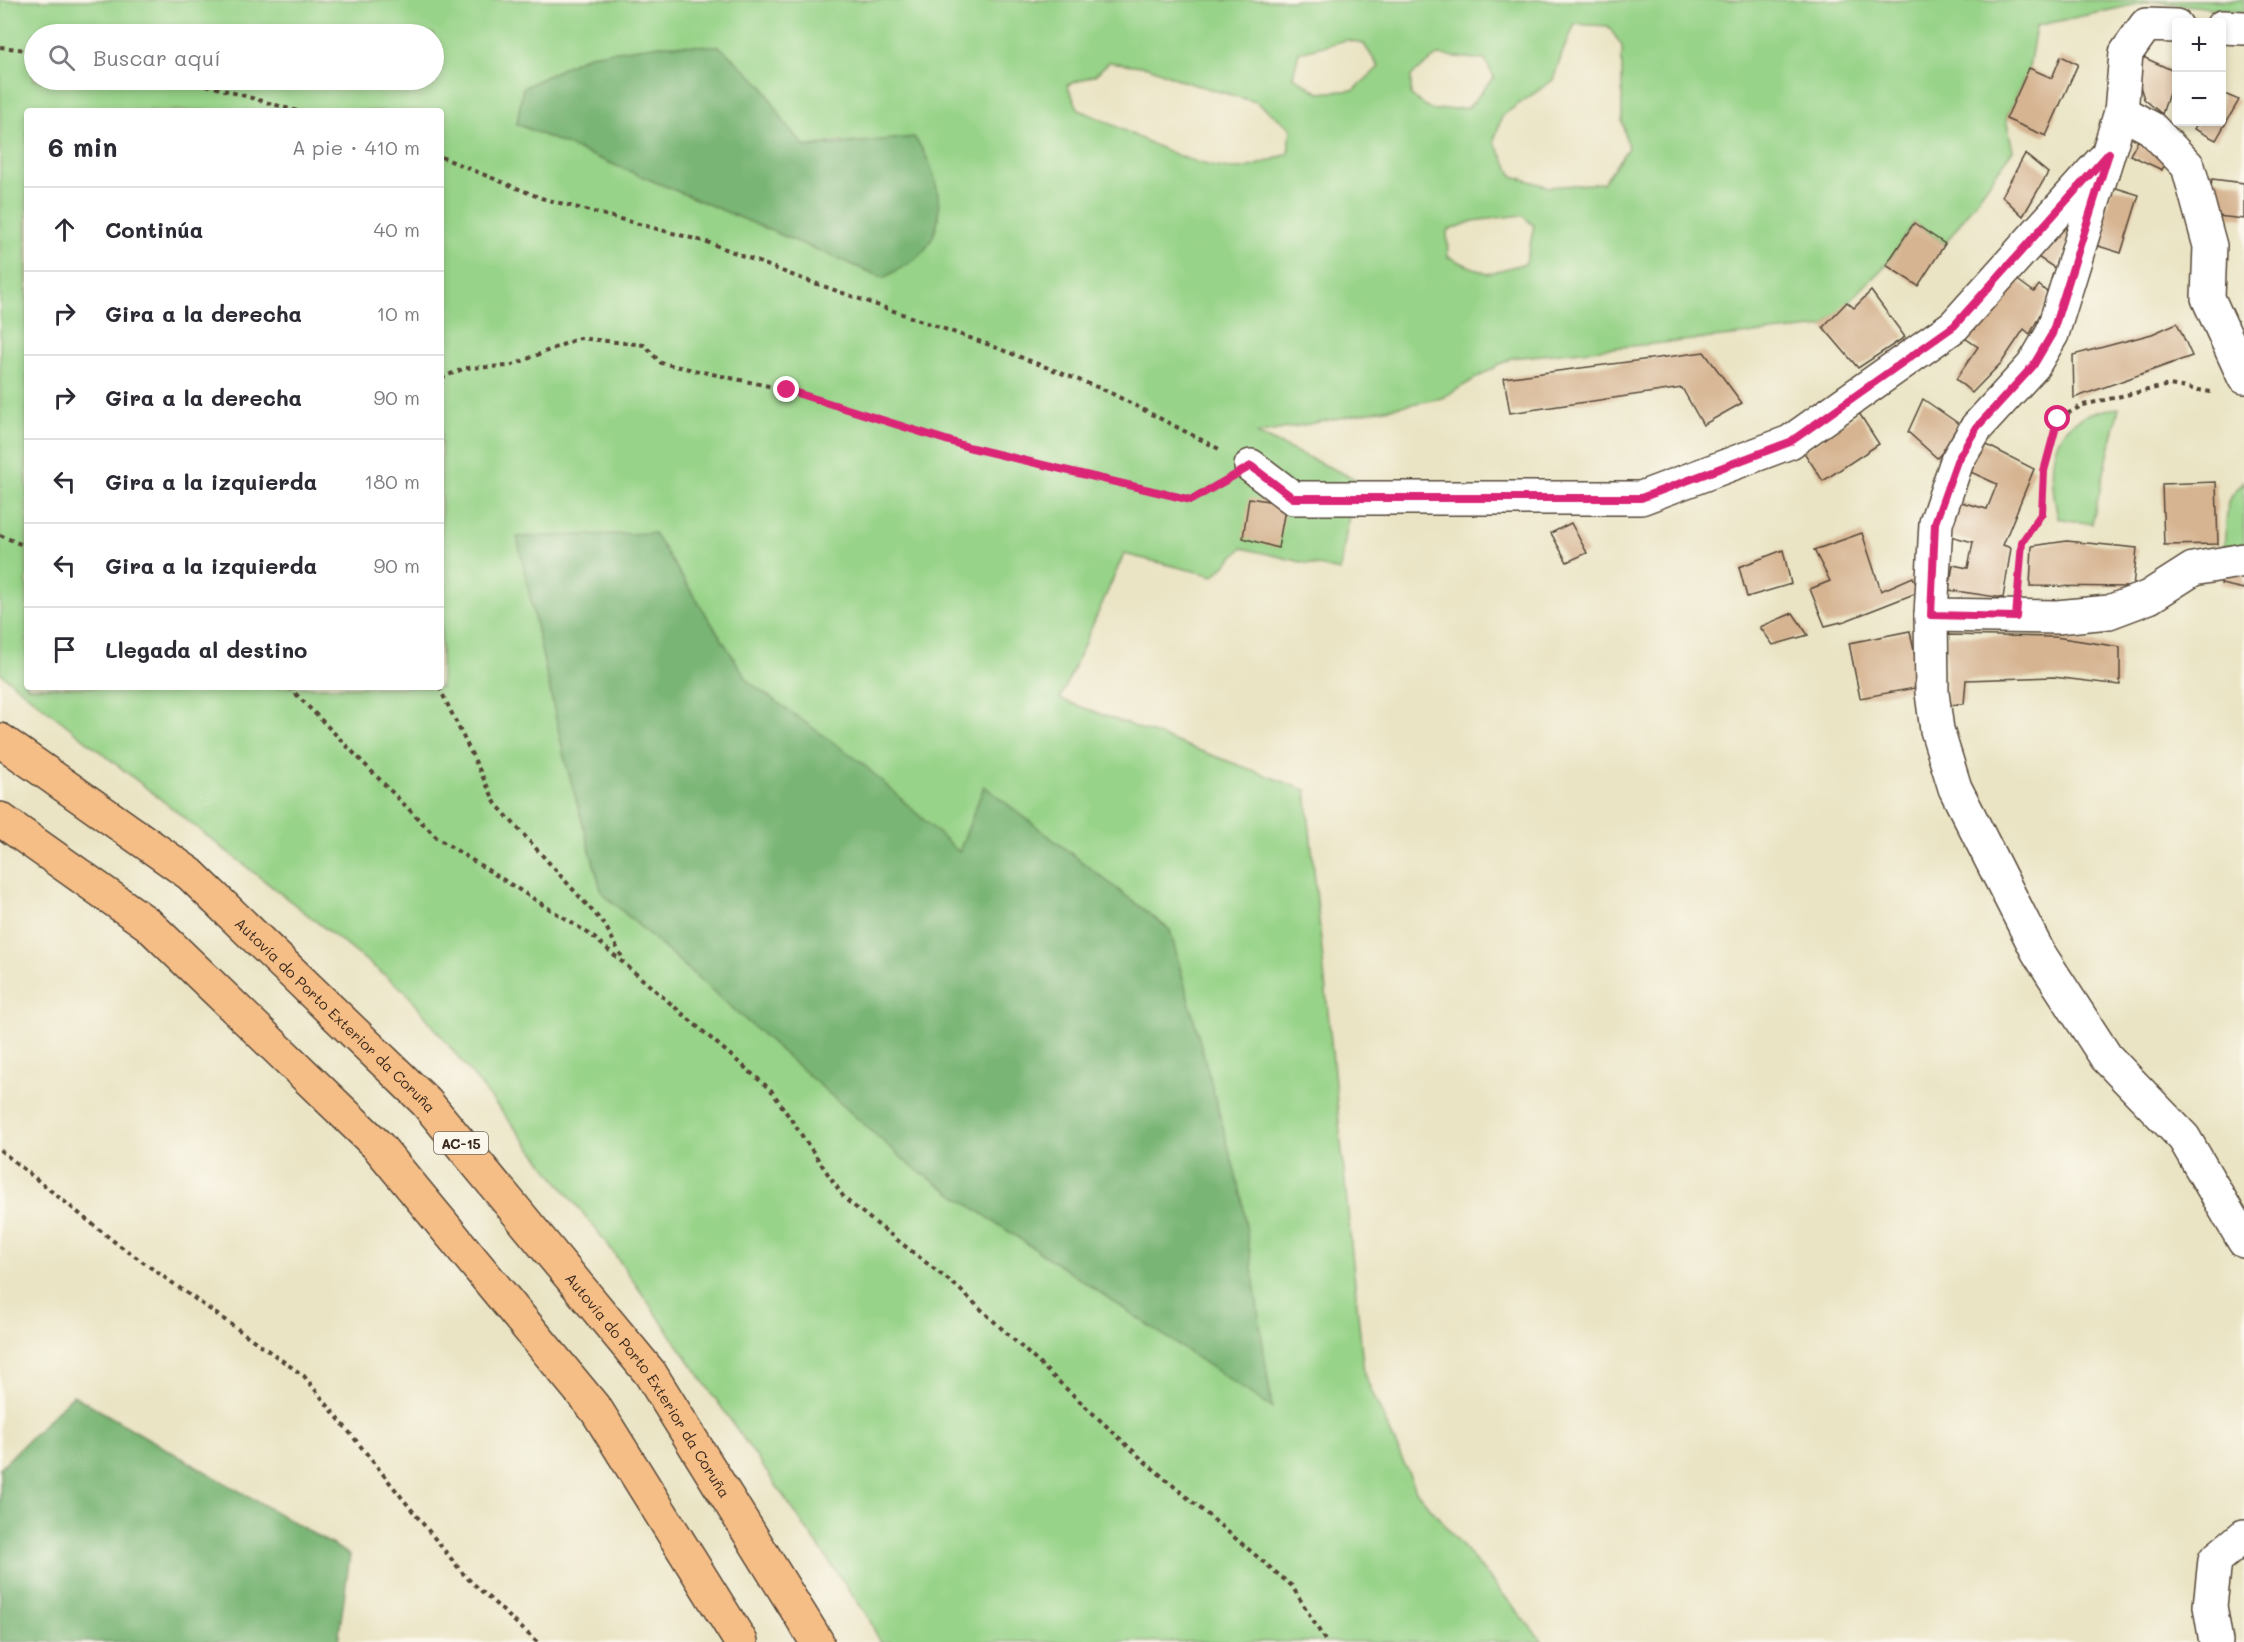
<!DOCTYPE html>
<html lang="es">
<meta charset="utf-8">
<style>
:root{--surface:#fff;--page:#f7f7f7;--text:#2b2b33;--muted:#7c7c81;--line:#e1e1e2}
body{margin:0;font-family:Mali,sans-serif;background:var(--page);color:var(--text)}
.controls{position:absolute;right:18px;top:18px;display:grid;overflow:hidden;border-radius:6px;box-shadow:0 3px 9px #0003}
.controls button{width:54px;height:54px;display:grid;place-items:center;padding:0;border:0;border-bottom:2px solid var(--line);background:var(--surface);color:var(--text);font:30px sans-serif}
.stop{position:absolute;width:18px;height:18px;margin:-14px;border:4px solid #db2777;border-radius:50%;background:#fff}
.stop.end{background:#db2777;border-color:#fff;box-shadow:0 2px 6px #0008}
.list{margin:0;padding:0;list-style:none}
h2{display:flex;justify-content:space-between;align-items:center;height:78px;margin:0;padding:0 24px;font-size:26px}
h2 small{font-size:20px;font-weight:400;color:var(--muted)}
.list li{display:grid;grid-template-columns:39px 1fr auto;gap:18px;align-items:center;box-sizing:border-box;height:84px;padding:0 24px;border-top:2px solid var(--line)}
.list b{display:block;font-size:22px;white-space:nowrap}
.list em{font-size:20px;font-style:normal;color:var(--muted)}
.icon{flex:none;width:33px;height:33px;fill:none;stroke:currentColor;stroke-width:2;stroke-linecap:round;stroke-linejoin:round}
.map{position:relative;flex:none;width:2244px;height:1642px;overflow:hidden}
.search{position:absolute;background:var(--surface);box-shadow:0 3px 9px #0003;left:24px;top:24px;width:420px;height:66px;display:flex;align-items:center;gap:15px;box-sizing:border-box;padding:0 21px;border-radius:33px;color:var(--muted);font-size:22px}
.panel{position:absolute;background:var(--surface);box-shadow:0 3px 9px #0003;left:24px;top:108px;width:420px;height:582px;border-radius:6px}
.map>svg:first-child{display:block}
.green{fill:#97d388;stroke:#697e53;stroke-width:1.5;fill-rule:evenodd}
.forest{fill:#79b574;stroke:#5a7049;stroke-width:1.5}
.building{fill:#d6b491}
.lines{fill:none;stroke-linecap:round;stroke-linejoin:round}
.minor-casing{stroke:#554637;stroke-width:36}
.highway-casing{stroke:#554637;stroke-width:36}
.path{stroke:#554637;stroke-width:4;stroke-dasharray:4.5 4.5;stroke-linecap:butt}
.minor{stroke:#fff;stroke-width:33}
.highway{stroke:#f6be87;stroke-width:33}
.route{stroke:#db2777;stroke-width:8}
.labels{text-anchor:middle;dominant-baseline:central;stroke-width:6;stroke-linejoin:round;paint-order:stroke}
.shield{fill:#fbf7ec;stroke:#75685c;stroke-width:1.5}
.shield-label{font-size:14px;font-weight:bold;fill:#3b2a1e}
.street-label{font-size:15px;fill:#3b2a1e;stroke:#fbf7ec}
</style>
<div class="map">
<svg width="2244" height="1642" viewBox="0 0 2244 1642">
<rect width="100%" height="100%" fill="#fbf7ec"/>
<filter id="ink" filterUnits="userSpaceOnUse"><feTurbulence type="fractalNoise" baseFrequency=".0167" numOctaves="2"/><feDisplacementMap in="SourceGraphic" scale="12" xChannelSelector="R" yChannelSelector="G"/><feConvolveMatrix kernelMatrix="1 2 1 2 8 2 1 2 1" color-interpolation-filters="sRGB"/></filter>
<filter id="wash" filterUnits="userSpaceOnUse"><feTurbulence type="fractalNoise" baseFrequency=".008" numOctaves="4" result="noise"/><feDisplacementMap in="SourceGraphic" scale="24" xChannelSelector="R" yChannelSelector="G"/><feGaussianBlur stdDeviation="1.35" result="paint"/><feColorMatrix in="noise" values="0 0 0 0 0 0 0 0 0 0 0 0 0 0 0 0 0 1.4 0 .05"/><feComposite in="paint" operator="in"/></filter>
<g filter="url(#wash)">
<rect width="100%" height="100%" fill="#eae4c4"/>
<g class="green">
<path d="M0,0H2244V12L2152,1L2036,26L2029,68L2006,119L2013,150L1945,244L1914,223L1886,265L1823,327L1511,358L1442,398L1257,434L1355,479L1340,571L1242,548L1214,576L1124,554L1060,699L1306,790L1364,1374L1417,1492L1543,1642H880L868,1617L606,1242L406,992L0,673ZM1575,24L1608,26L1622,46V120L1628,148L1603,183L1549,187L1513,176L1494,141L1502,116L1553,80L1563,51ZM34,34H434V80H34ZM1347,40L1363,43L1379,67L1354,90L1319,93L1293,76L1299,52ZM589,55L762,85L786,125L805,147L842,141L884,278L517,124L523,88ZM1438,55L1485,60L1494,77L1468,108L1432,110L1411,96V76ZM1109,62L1149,67L1182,81L1256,102L1291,128L1288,154C1273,159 1254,168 1239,169C1187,170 1127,128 1079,110L1067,85L1095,75ZM27,111H441V687H27ZM1522,215L1534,226L1526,263L1487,274L1448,257L1447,231L1473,221Z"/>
<path d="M2119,408L2092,524L2058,518C2046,459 2048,414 2119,408Z"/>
<polygon points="2244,481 2244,544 2224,548 2228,501"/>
</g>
<g class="forest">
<path d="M660,45L719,46L762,85L786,125L805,147L914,137C938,169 952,223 920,255C910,264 895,271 884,278L517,124L523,88L589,55Z"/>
<polygon points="654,533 749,682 862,763 959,852 984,786 1170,930 1242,1198 1272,1408 911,1166 602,893 564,756 517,537"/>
<polygon points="73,1395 350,1555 338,1642 0,1642 0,1468"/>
</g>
<g id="blocks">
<g class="building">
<polygon points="2061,56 2078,64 2046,136 2006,119 2029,68 2052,78"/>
<polygon points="2143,57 2176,72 2176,86 2172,84 2162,114 2144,99 2137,76"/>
<polygon points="2222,93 2239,100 2216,140 2194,129 2198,122 2222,122"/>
<polygon points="2140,137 2169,155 2162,170 2130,155"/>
<polygon points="2025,154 2048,173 2023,216 2002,196"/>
<polygon points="2212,179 2244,183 2244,219 2208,215"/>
<polygon points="2113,187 2139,195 2121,253 2095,245"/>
<polygon points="2070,208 2078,216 2056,269 2030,252"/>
<polygon points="1914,223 1945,244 1918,286 1886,265"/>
<polygon points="2012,276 2034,292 2039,285 2050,295 2030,334 2024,329 2002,362 1972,393 1956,379 1978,347 1962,336"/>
<polygon points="1871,291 1905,337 1858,368 1823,327 1847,302 1854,308"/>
<polygon points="2177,323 2192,356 2074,398 2073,355 2152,334"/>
<polygon points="1704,352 1742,403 1703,425 1682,388 1510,413 1504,378"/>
<polygon points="1923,399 1965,428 1937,458 1908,432"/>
<polygon points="1859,413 1879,444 1823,481 1803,451"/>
<polygon points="1979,441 2034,469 2003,545 2011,548 2003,598 1949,590 1953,565 1968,568 1973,542 1950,536 1957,501 1987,509 1997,484 1964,469"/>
<polygon points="2216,482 2218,544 2164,545 2162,484"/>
<polygon points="1249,498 1286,504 1278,548 1243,538"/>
<polygon points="1571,523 1587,553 1567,562 1551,533"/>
<polygon points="1862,533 1881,591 1913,577 1919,592 1845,621 1825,626 1810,589 1830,581 1814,550"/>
<polygon points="2067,541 2137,548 2133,587 2030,586 2032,546"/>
<polygon points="1783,550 1791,584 1747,597 1739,567"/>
<polygon points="2224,571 2244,575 2244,589 2221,584"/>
<polygon points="1793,613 1808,635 1773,645 1760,627"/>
<polygon points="1910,631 1921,687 1860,698 1849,643"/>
<polygon points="1947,635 2055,637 2120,647 2120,685 2053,677 1966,680 1964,704 1946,705"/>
</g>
</g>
</g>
<g filter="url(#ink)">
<use href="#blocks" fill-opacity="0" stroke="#554637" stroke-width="1.5"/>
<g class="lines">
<g class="minor-casing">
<g id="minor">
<polyline points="2176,26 2146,25 2126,53 2121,112 2052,334 2033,366 1977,427 1957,461 1936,523 1931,615 1932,693 1937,730 1955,788 2038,952 2106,1057 2184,1138 2244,1241"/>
<polyline points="2222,27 2244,28"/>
<polyline points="2121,112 2151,128 2188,166 2210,246 2208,298 2244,377"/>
<polyline points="1251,466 1293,498 1641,498 1790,442 1954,326 2102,161"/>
<polyline points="1931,615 2057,617 2109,612 2149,597 2193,569 2244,560"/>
<polyline points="2216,1642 2210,1606 2215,1560 2244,1536"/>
</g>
</g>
<g class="highway-casing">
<g id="highway">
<path id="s1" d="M0,740L190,874L426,1102L650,1373L817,1642"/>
<polyline points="0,819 148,924 378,1146 597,1411 741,1642"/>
</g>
</g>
<g class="path">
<polyline points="0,47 34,51"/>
<polyline points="189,80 297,111"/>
<polyline points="441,157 541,198 710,243 792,275 987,344 1107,391 1221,450"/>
<polyline points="441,378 465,368 510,366 579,338 644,345 661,363 787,390 968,447 1191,499 1221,482"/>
<polyline points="0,535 27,547"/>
<polyline points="2019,580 2022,542 2042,513 2044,471 2058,419 2083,405 2169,385 2211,392"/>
<polyline points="289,687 437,838 591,935 771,1090 845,1199 956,1286 1144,1461 1292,1586 1326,1642"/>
<polyline points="439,687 496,804 605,925 624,961"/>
<polyline points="0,1150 116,1243 304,1376 465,1576 537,1642"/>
</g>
<use href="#minor" class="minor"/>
<use href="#highway" class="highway"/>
</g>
</g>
<g class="lines" filter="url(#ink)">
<polyline class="route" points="787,390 968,447 1191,500 1251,466 1293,498 1641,498 1790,442 1954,326 2109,153 2052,334 2033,366 1977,427 1957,461 1935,523 1931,615 2016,617 2022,542 2042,513 2044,471 2058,419"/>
</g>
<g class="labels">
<rect class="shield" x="434" y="1132" width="54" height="22" rx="4.5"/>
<g class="shield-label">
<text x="461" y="1143">AC-15</text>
</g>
<g class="street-label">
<text stroke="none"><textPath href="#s1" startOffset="435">Autovía do Porto Exterior da Coruña</textPath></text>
<text stroke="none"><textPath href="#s1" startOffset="921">Autovía do Porto Exterior da Coruña</textPath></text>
</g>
</g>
</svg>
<div class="controls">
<button>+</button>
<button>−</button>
</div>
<div class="stop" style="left:2058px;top:419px"></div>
<div class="stop end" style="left:787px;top:390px"></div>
<div class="search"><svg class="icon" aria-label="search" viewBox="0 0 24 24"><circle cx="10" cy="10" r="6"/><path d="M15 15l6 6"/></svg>Buscar aquí</div>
<section class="panel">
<h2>6 min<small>A pie · 410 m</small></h2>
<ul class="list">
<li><svg class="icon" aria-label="ahead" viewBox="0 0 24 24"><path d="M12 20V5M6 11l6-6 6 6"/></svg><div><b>Continúa</b></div><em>40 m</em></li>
<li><svg class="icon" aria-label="right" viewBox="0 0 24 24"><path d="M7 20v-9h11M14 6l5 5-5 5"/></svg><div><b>Gira a la derecha</b></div><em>10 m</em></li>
<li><svg class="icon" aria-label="right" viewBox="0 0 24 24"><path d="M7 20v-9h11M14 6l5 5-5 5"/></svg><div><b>Gira a la derecha</b></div><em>90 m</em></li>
<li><svg class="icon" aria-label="left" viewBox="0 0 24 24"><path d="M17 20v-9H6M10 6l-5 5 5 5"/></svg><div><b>Gira a la izquierda</b></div><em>180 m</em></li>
<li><svg class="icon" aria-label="left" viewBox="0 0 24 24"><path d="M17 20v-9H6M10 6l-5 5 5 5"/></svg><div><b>Gira a la izquierda</b></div><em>90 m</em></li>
<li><svg class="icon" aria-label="arrive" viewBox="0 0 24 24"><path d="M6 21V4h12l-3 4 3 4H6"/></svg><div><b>Llegada al destino</b></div></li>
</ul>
</section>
</div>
